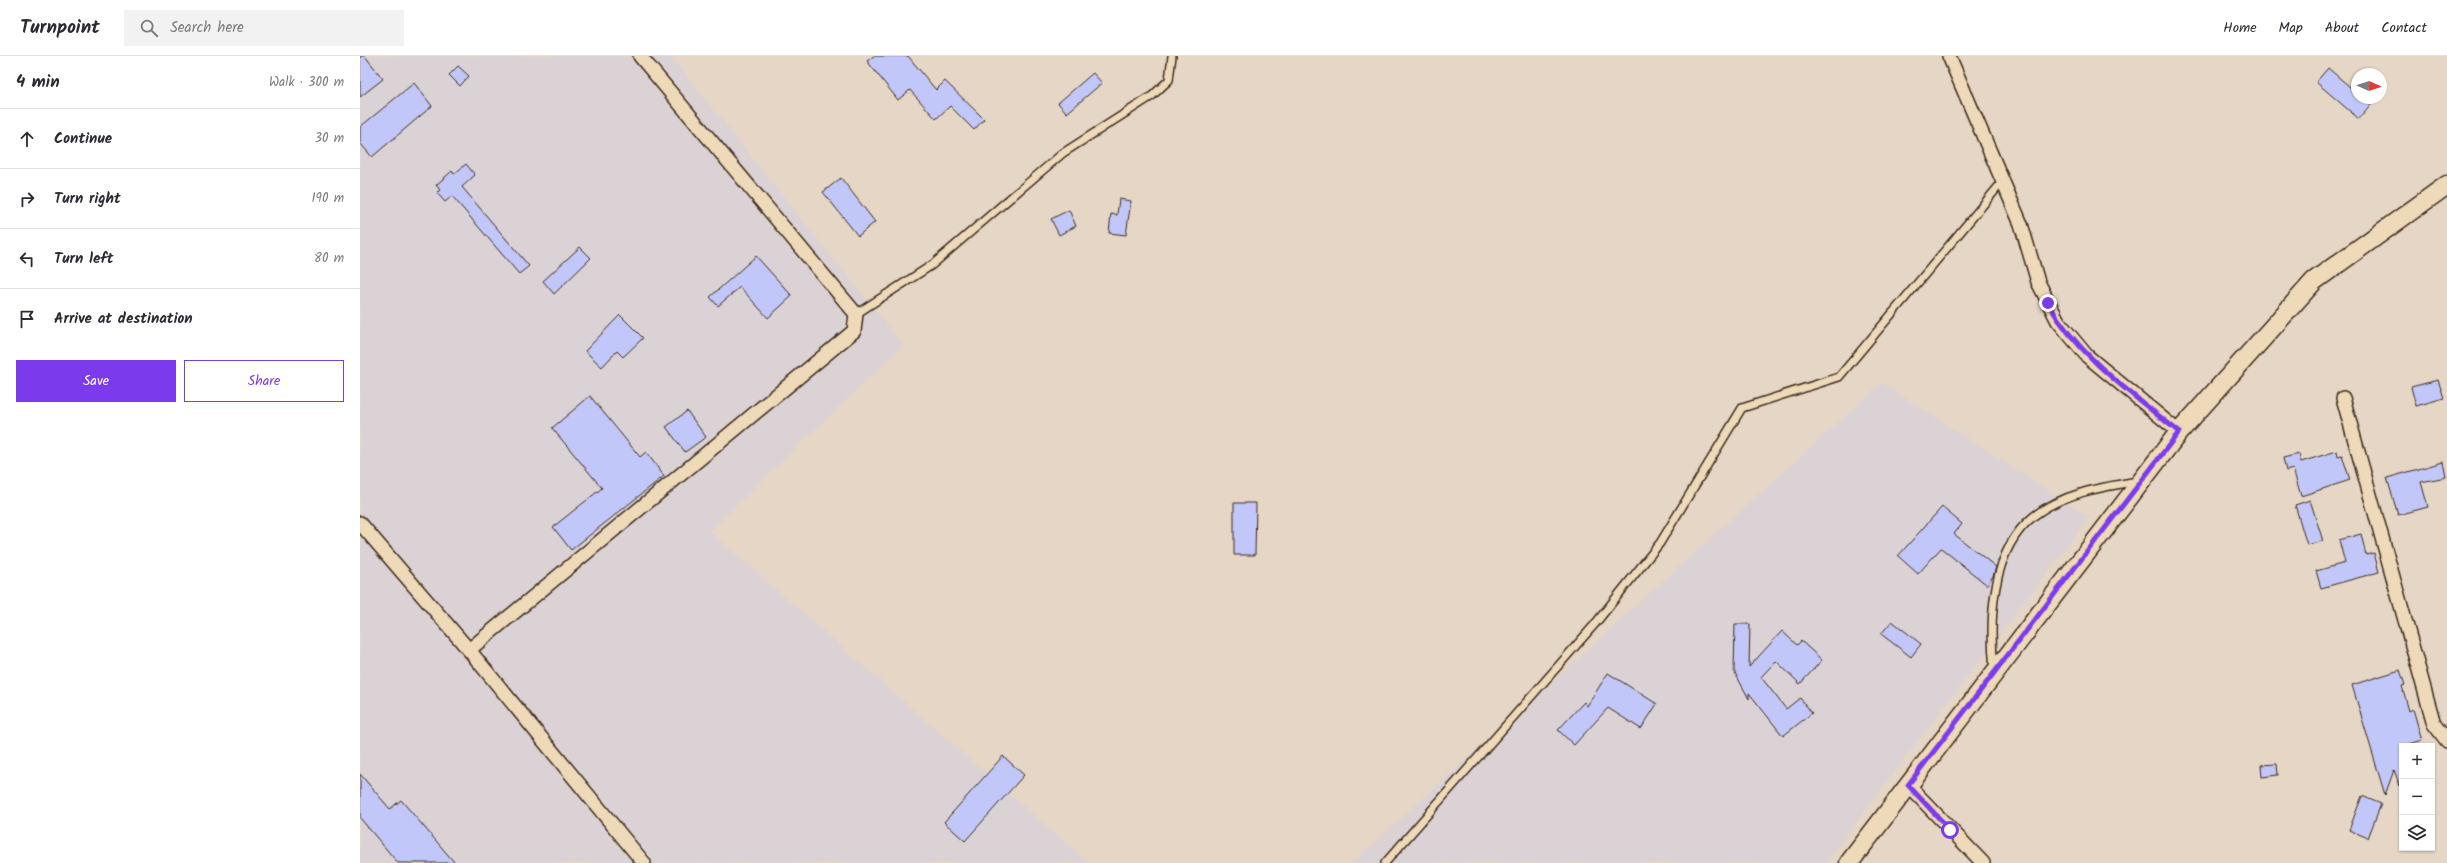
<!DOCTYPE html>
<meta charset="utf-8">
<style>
:root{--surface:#fff;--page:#f2f2f3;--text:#2b2b33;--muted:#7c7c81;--line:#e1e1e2;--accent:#7c3aed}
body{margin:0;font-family:Kalam,sans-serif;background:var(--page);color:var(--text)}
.controls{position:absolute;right:12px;bottom:12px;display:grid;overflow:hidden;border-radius:0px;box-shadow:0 1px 3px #0004}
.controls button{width:36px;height:36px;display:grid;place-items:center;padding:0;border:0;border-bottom:1px solid var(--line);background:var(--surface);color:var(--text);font:20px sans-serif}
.compass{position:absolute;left:1991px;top:12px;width:36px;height:36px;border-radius:50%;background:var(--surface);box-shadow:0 1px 3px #0004;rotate:93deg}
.stop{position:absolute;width:12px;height:12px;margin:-9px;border:3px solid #7c3aed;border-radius:50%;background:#fff}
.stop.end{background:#7c3aed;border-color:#fff;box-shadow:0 1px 4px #0008}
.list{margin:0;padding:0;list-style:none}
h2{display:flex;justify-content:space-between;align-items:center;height:52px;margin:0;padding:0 16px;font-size:17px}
h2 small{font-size:13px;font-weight:400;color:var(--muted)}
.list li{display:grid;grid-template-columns:26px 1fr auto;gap:12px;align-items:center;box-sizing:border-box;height:60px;padding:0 16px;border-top:1px solid var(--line)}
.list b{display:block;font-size:15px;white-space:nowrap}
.list em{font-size:13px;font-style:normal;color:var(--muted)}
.actions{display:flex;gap:8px;padding:12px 16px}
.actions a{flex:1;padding:9px 0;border:1px solid var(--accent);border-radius:0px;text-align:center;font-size:14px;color:var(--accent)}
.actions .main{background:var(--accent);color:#fff}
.icon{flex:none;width:22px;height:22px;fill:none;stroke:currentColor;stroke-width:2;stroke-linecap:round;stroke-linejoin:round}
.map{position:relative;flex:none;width:2087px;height:807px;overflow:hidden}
header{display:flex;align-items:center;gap:24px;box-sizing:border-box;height:56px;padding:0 20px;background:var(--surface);border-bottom:1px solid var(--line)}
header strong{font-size:19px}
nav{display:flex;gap:22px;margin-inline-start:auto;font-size:14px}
.search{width:280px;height:36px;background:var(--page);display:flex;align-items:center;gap:10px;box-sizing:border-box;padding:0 14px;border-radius:0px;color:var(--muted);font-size:15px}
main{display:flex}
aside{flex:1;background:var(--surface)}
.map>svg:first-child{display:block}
.built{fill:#dad2d5}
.building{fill:#c2c7f9;stroke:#3b2a1e}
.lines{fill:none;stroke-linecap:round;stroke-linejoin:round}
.service-casing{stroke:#3b2a1e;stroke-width:10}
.minor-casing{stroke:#3b2a1e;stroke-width:16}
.secondary-casing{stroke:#3b2a1e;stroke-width:21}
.service{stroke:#eedab8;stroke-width:7}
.minor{stroke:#eedab8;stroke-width:13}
.secondary{stroke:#eedab8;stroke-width:18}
.route{stroke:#7c3aed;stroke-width:5}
</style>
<header>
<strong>Turnpoint</strong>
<div class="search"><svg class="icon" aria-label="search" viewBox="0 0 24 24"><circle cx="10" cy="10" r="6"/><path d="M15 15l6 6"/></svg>Search here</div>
<nav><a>Home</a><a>Map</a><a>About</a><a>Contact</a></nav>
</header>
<main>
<aside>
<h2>4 min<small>Walk · 300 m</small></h2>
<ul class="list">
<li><svg class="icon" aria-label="ahead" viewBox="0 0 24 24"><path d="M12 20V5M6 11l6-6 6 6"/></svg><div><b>Continue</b></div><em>30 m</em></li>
<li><svg class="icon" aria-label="right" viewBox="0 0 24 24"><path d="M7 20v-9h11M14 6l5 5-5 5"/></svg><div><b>Turn right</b></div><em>190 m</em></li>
<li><svg class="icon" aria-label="left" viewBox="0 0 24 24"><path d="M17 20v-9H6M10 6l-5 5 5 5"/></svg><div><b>Turn left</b></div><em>80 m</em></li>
<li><svg class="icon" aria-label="arrive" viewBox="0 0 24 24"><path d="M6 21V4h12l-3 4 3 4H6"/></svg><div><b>Arrive at destination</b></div></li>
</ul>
<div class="actions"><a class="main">Save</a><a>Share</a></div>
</aside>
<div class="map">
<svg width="2087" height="807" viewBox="0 0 2087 807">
<rect width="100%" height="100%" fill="#e5d6c5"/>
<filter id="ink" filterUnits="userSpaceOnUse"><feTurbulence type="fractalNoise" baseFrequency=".025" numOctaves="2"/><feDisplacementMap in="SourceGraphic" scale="8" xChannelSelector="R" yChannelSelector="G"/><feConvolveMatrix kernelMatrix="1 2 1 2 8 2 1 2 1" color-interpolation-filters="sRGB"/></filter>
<g filter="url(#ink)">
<g class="built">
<polygon points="0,0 310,0 543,289 349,475 728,807 0,807"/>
<polygon points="1522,327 1729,461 1465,807 992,807"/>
</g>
<g class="building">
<polygon points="0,0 5,0 23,23 0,41"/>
<polygon points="514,0 548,0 576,34 585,25 624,63 614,74 590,50 576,63 550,34 538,44 507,5"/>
<polygon points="98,10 109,20 100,30 89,19"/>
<polygon points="1968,12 1997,37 1997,42 2003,42 2011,49 1999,63 1956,26"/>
<polygon points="733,17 742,27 707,57 698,47"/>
<polygon points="54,27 72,50 12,101 0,87 0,71"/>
<polygon points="106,108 115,119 102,131 169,210 159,218 92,140 85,146 77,137 80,134 76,129 92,115 94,118"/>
<polygon points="481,122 515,166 498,180 463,136"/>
<polygon points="759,143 771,145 766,179 749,177 751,158 757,159"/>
<polygon points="709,154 716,170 699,179 691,163"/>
<polygon points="220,191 231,202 194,238 183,225"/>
<polygon points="396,200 432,240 408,262 380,231 358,250 350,241"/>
<polygon points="260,259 283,282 263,301 257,295 242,311 225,295"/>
<polygon points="2078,324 2084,342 2056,350 2051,331"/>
<polygon points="230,340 280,401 286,396 304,420 211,494 193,471 242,432 192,372"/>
<polygon points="327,355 346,381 325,396 306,371"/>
<polygon points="1977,395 1978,400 1982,399 1990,424 1941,440 1933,413 1926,415 1923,402 1939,398 1941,406"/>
<polygon points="2083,406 2086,421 2061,426 2068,451 2038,459 2027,422"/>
<polygon points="1950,444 1963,485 1947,489 1935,449"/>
<polygon points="874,447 896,447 895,499 874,499"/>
<polygon points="1582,451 1602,468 1594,478 1636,511 1633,520 1627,529 1581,492 1558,518 1538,500"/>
<polygon points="2001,478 2006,499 2014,497 2019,516 1961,532 1956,515 1985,507 1979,484"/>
<polygon points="1532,565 1561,588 1551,601 1521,578"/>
<polygon points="1375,568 1390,568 1389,611 1422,575 1437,589 1441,585 1462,604 1440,628 1416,605 1401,621 1426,653 1440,642 1452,657 1423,680 1389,637 1389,643 1374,615"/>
<polygon points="2040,614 2045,629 2042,630 2049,655 2053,653 2062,684 2042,690 2042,729 2040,730 2034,714 2025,739 1992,629"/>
<polygon points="1248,617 1297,648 1281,673 1248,652 1214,689 1198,674 1224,646 1227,650"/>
<polygon points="643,700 664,719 605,785 584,766"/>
<polygon points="1917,708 1918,719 1902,721 1901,709"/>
<polygon points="0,718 30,753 41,744 95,807 38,807 0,762"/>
<polygon points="2002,740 2021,748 2008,782 1989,774"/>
</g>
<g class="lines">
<g class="service-casing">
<g id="service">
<polyline points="496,258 572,209 703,97 792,40 809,24 812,0"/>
<path d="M1634,613C1629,564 1631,493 1674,460C1703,437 1743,431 1778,425"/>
<polyline points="1025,807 1235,568 1300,487 1382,352 1479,321 1643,125"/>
</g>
</g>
<g class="minor-casing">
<g id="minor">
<polyline points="1589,0 1661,168 1678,226 1698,265 1727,300 1819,376"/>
<polyline points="1983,342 2074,668 2087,685"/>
<polyline points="0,467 109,594 284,807"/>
<polyline points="109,594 494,275 496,258 280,0"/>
<polyline points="1548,729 1623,807"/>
</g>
</g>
<g class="secondary-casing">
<polyline id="secondary" points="1489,807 1819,376 1954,225 2087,129"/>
</g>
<use href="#service" class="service"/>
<use href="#minor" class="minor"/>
<use href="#secondary" class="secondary"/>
</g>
</g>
<g class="lines" filter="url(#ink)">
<path class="route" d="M1590,774L1548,729L1819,376C1771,337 1719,301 1688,247"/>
</g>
</svg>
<div class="controls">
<button>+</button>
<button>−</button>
<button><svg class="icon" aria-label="layers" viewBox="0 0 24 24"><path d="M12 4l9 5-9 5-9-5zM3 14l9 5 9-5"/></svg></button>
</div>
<svg class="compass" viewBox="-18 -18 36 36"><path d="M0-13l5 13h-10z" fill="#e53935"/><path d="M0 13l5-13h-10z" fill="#7c7c81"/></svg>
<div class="stop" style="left:1590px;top:774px"></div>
<div class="stop end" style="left:1688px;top:247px"></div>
</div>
</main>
